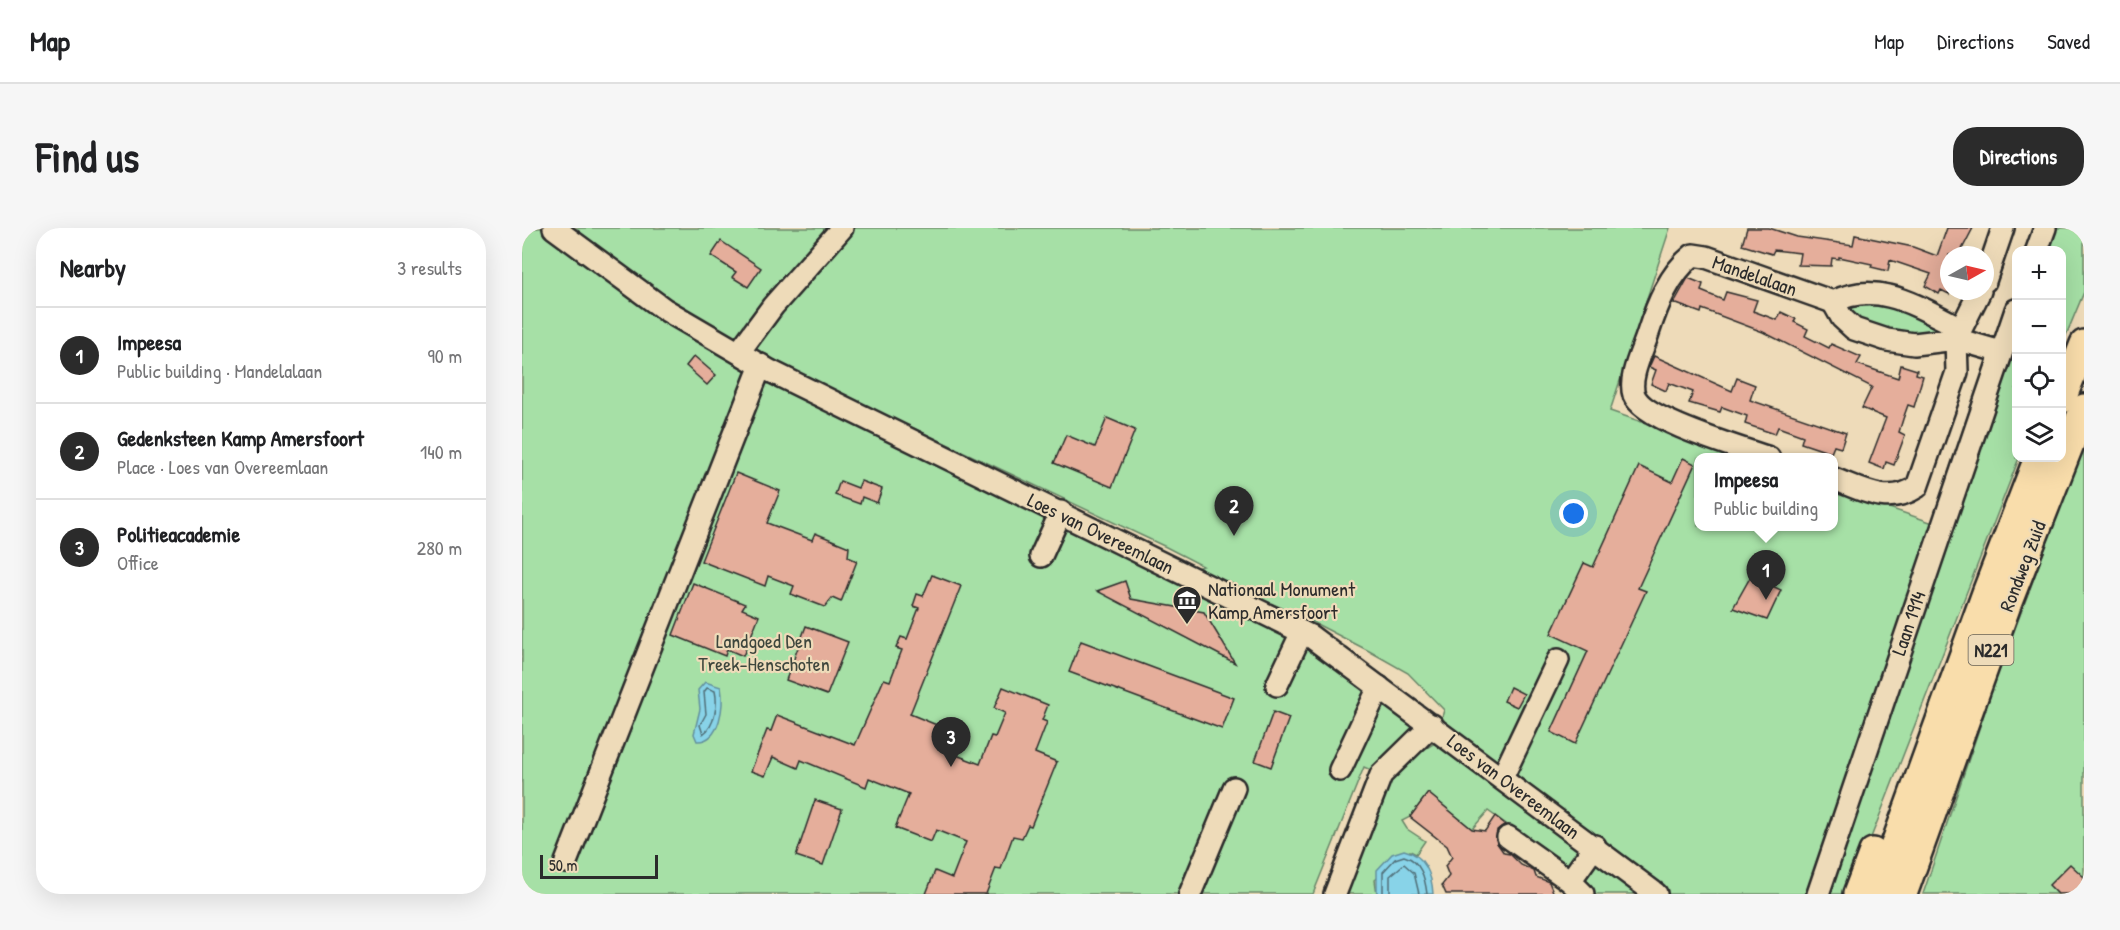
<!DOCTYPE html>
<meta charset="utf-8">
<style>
:root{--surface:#fff;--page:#f6f6f6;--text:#202124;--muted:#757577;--line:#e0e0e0;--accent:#2b2b2b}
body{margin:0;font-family:"Patrick Hand",sans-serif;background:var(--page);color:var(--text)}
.controls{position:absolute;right:18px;top:18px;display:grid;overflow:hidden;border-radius:12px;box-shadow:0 6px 24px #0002}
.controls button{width:54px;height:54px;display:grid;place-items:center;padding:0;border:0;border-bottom:2px solid var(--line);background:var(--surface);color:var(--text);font:30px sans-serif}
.compass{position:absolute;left:1418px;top:18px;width:54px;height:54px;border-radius:50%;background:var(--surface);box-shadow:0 6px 24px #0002;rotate:82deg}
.scale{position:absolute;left:18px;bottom:15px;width:118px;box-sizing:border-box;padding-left:6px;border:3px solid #2b2b2b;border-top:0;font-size:16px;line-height:21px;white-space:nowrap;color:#2b2b2b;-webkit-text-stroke:4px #eedbb9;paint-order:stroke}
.you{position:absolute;left:1052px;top:286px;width:21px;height:21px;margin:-15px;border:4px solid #fff;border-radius:50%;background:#1a73e8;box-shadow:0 0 0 9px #1a73e833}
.badge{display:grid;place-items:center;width:39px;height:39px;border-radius:50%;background:var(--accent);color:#fff;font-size:20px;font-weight:700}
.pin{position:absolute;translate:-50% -50px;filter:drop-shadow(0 2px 3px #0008)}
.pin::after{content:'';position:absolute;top:32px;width:21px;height:18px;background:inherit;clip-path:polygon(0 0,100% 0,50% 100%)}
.popup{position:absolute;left:1172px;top:225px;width:144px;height:78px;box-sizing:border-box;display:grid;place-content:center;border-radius:12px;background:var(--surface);filter:drop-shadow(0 2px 4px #0005);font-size:20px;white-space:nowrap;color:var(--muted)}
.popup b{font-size:22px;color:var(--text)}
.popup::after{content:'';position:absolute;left:50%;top:100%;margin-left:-12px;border:12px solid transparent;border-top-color:var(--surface)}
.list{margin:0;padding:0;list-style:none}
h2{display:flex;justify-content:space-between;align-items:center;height:78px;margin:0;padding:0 24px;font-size:26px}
h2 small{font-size:20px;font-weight:400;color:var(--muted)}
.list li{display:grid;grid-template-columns:39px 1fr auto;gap:18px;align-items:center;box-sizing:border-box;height:96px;padding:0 24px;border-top:2px solid var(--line)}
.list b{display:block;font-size:22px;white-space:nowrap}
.list p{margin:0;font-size:20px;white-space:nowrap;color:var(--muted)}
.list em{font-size:20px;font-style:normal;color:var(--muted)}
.icon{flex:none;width:33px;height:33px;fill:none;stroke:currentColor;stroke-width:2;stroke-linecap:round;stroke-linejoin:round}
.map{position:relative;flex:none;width:1562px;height:666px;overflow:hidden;border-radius:24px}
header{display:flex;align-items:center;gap:36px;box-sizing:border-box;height:84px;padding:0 30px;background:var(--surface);border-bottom:2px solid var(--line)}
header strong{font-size:28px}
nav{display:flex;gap:33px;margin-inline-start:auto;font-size:21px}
.intro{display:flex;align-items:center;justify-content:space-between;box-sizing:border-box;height:144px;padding:0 36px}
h1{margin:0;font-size:42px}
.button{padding:15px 27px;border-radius:24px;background:var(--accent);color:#fff;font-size:21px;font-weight:700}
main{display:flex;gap:36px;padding:0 36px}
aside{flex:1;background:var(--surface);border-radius:24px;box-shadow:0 6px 24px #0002}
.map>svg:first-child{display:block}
.green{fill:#a6e0a6;stroke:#688668;stroke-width:1.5}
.water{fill:#88d3e8;stroke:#63909c;stroke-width:1.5}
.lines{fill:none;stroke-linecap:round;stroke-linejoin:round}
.shore{stroke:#506e77;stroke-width:1.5}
.building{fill:#e5ae9b;stroke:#2b2b2b;stroke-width:1.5}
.minor-casing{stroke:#2b2b2b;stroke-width:26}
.major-casing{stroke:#2b2b2b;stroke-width:32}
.minor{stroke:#eedbb9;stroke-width:21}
.major{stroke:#f9ddab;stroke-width:27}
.labels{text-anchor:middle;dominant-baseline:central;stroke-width:4.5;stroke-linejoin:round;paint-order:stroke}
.shield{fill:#eedbb9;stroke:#666056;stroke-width:1.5}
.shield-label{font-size:18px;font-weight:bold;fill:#2b2b2b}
.street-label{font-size:20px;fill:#2b2b2b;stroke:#eedbb9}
.poi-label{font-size:20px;fill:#2b2b2b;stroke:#eedbb9;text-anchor:start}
.park-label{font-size:20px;fill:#3d463d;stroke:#eedbb9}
</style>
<header>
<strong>Map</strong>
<nav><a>Map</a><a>Directions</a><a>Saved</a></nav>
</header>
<div class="intro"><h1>Find us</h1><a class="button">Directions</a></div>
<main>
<aside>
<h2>Nearby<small>3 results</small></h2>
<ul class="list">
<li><span class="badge">1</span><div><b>Impeesa</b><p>Public building · Mandelalaan</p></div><em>90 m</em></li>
<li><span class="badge">2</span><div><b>Gedenksteen Kamp Amersfoort</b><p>Place · Loes van Overeemlaan</p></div><em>140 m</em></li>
<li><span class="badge">3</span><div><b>Politieacademie</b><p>Office</p></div><em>280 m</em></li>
</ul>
</aside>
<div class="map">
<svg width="1562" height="666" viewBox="0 0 1562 666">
<rect width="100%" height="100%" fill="#eedbb9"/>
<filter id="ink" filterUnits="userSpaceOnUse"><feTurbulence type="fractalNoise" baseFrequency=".0167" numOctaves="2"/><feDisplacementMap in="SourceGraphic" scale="12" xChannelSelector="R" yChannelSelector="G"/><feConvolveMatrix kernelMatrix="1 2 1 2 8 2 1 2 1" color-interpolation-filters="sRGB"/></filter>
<g filter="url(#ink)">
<g class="green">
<polygon points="0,0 1148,0 1088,183 1221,229 1176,230 1176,298 1312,298 1312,261 1414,296 1391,365 1382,376 1354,472 1288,666 1147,666 929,504 920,489 922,482 886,445 847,423 781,389 670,341 681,338 644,319 240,129 450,255 519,285 751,400 871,468 898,497 853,544 842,539 791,666 0,666"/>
<polygon points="1533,0 1562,0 1562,64 1540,117 1540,22 1525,22"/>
<polygon points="1368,74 1428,106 1378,109 1326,91 1325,77"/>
<polygon points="1494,111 1494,230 1497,230 1327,666 1306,666"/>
<polygon points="1562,217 1562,666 1401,666 1474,451"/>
<polygon points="916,513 1063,618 1046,640 966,583 950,601 906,565 888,589 880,593 885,601 903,613 894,626 888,623 853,652 855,666 820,666 864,551 885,532"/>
<polygon points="1078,629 1123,666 1072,666 1060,651"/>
</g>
<g class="water">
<path d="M183,454L199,459C202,476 199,514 175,513L172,506L178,481L176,462Z"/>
<path d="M882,622C903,627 910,647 911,666H855V642L870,626Z"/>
</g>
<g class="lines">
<g class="shore">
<path d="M185,460L193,463C196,476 193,498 181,506L178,497L184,486L182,464Z"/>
<path d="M861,666V644L873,631L882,628C899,633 903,650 905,666"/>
<polyline points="868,666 868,648 882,636 892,645 897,666"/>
</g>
</g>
<g class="building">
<polygon points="1225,0 1247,0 1275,9 1331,17 1333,7 1391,19 1415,28 1425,0 1451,0 1437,27 1427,27 1427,66 1419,62 1417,66 1403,58 1409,46 1368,32 1366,43 1349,39 1350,36 1317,29 1317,31 1310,30 1309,38 1276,37 1278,25 1252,22 1250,26 1220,17"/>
<polygon points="199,13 239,40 226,59 210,49 214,44 189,28"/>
<polygon points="1166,50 1181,56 1179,63 1201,72 1204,64 1235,72 1231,83 1255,92 1259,84 1274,91 1272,94 1286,101 1283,108 1307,120 1309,116 1339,129 1335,136 1376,150 1379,137 1395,142 1394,146 1401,148 1392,179 1386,177 1381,191 1377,204 1383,207 1372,237 1364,234 1362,241 1347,235 1364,190 1340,180 1350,159 1241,104 1180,81 1179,85 1152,75"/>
<polygon points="172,128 194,147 185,157 164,138"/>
<polygon points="1132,128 1210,163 1215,150 1233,157 1228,172 1324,205 1319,220 1312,218 1309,225 1279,215 1281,208 1256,199 1253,206 1223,196 1225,188 1200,179 1198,184 1167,175 1171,164 1147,155 1144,163 1129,156 1134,142 1127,139"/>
<polygon points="585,190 613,202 590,259 532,235 544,207 573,219"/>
<polygon points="1161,230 1173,236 1116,360 1124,363 1053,516 1029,504 1066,423 1029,406 1062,335 1071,339 1117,238 1150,254"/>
<polygon points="214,245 258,263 245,295 290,312 293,305 327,319 326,329 335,333 319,374 310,370 303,379 269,366 272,358 246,348 243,358 179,333"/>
<polygon points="318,253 336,260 339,253 360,261 355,275 340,269 338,276 313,267"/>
<polygon points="410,347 439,358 388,486 422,500 421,504 424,506 422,512 432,517 429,525 458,536 469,508 473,509 483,485 472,480 481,459 526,477 520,492 525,494 513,525 535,534 509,598 506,597 500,610 491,608 479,641 474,640 464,666 404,666 413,643 430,650 444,614 414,602 409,614 373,600 387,566 347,550 344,559 279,532 276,540 251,529 243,548 229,543 245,502 249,503 255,487 333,517 362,451 368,453 380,422 374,420 379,409 385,411 397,380 391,378 395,366 401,368"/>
<polygon points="1229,348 1259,362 1245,392 1211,380"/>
<polygon points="603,353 609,371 682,384 713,435 575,363"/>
<polygon points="171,355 223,376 220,381 237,388 221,428 205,421 203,428 151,407"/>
<polygon points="284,398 326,414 305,467 264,452"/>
<polygon points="559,413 712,470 700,501 547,444"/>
<polygon points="988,459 1002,466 995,479 982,473"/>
<polygon points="751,484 767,490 749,539 733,533"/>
<polygon points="906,565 950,601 963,603 973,588 983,596 975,602 975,615 982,625 988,626 999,637 1012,643 1014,649 1027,654 1032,666 924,666 920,657 927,648 923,638 930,629 925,618 888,589"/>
<polygon points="293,572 320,581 301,637 274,628"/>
<polygon points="1548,636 1562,649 1562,666 1536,666 1527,657"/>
</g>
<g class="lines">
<g class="minor-casing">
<g id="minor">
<polyline points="32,0 142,81 248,143 788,408 1134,666"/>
<polyline points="1515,22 1523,0"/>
<polyline points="1463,53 1481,0"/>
<polyline points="1434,111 1458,63"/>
<polyline points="217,124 251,78 320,0"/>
<path d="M1247,230C1219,220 1122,193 1112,167C1106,149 1121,122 1126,105C1135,77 1147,46 1171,27L1184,29L1311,74"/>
<path d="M1312,251C1341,262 1366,278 1395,259L1435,144L1434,111L1429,95C1390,75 1353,53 1311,74L1320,90L1332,101L1365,112L1392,116L1434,111L1479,124"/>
<polyline points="519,328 539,284"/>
<polyline points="755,457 780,404"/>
<polyline points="818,542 857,459"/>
<polyline points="980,550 1036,432"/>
<polyline points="986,609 1048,653 1061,666"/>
<polyline points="44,634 239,137"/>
<polyline points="1048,653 1073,618"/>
<polyline points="668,666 712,560"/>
<polyline points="813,666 859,547 910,497"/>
<polyline points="1296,666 1494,82"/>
</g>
</g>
<g class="major-casing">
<g id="major">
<polyline points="1540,171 1562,116"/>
<polyline points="1335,666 1351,624"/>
<polyline points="1355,666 1464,365 1516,230"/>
<polyline points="1381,666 1486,374 1562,180"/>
</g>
</g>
<use href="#minor" class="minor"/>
<use href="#major" class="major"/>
</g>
</g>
<defs>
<g id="museum-pin" transform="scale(1.5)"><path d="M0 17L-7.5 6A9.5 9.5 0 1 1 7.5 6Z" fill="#2b2b2b" stroke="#eedbb9"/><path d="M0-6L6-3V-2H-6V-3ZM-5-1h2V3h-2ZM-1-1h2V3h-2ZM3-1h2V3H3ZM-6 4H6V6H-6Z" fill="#fff"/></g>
</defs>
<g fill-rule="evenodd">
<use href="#museum-pin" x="665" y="372"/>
</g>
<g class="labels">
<rect class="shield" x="1446.5" y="407" width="45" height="30" rx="4.5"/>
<g class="shield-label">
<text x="1469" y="422">N221</text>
</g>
<g class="street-label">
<text transform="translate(1233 47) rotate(19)">Mandelalaan</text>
<text transform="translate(579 305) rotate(26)">Loes van Overeemlaan</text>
<text transform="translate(1500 338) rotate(-69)">Rondweg Zuid</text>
<text transform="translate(1386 395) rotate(-71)">Laan 1914</text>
<text transform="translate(992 558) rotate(37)">Loes van Overeemlaan</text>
</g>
<g class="poi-label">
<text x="686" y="360">Nationaal Monument<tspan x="686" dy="23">Kamp Amersfoort</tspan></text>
</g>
<g class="park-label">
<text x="242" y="412">Landgoed Den<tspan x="242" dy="23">Treek-Henschoten</tspan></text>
</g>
</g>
</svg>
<div class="controls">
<button>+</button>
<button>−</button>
<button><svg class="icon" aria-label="locate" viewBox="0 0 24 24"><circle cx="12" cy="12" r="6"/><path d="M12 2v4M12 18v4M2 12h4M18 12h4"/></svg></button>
<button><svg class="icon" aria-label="layers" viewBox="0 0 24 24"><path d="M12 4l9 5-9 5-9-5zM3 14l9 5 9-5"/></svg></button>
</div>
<svg class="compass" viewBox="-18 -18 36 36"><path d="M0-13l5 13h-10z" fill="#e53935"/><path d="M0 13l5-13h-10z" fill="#757577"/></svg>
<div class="scale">50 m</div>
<div class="you"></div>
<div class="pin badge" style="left:1244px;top:372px">1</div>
<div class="popup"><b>Impeesa</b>Public building</div>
<div class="pin badge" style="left:712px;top:308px">2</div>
<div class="pin badge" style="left:429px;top:539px">3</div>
</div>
</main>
